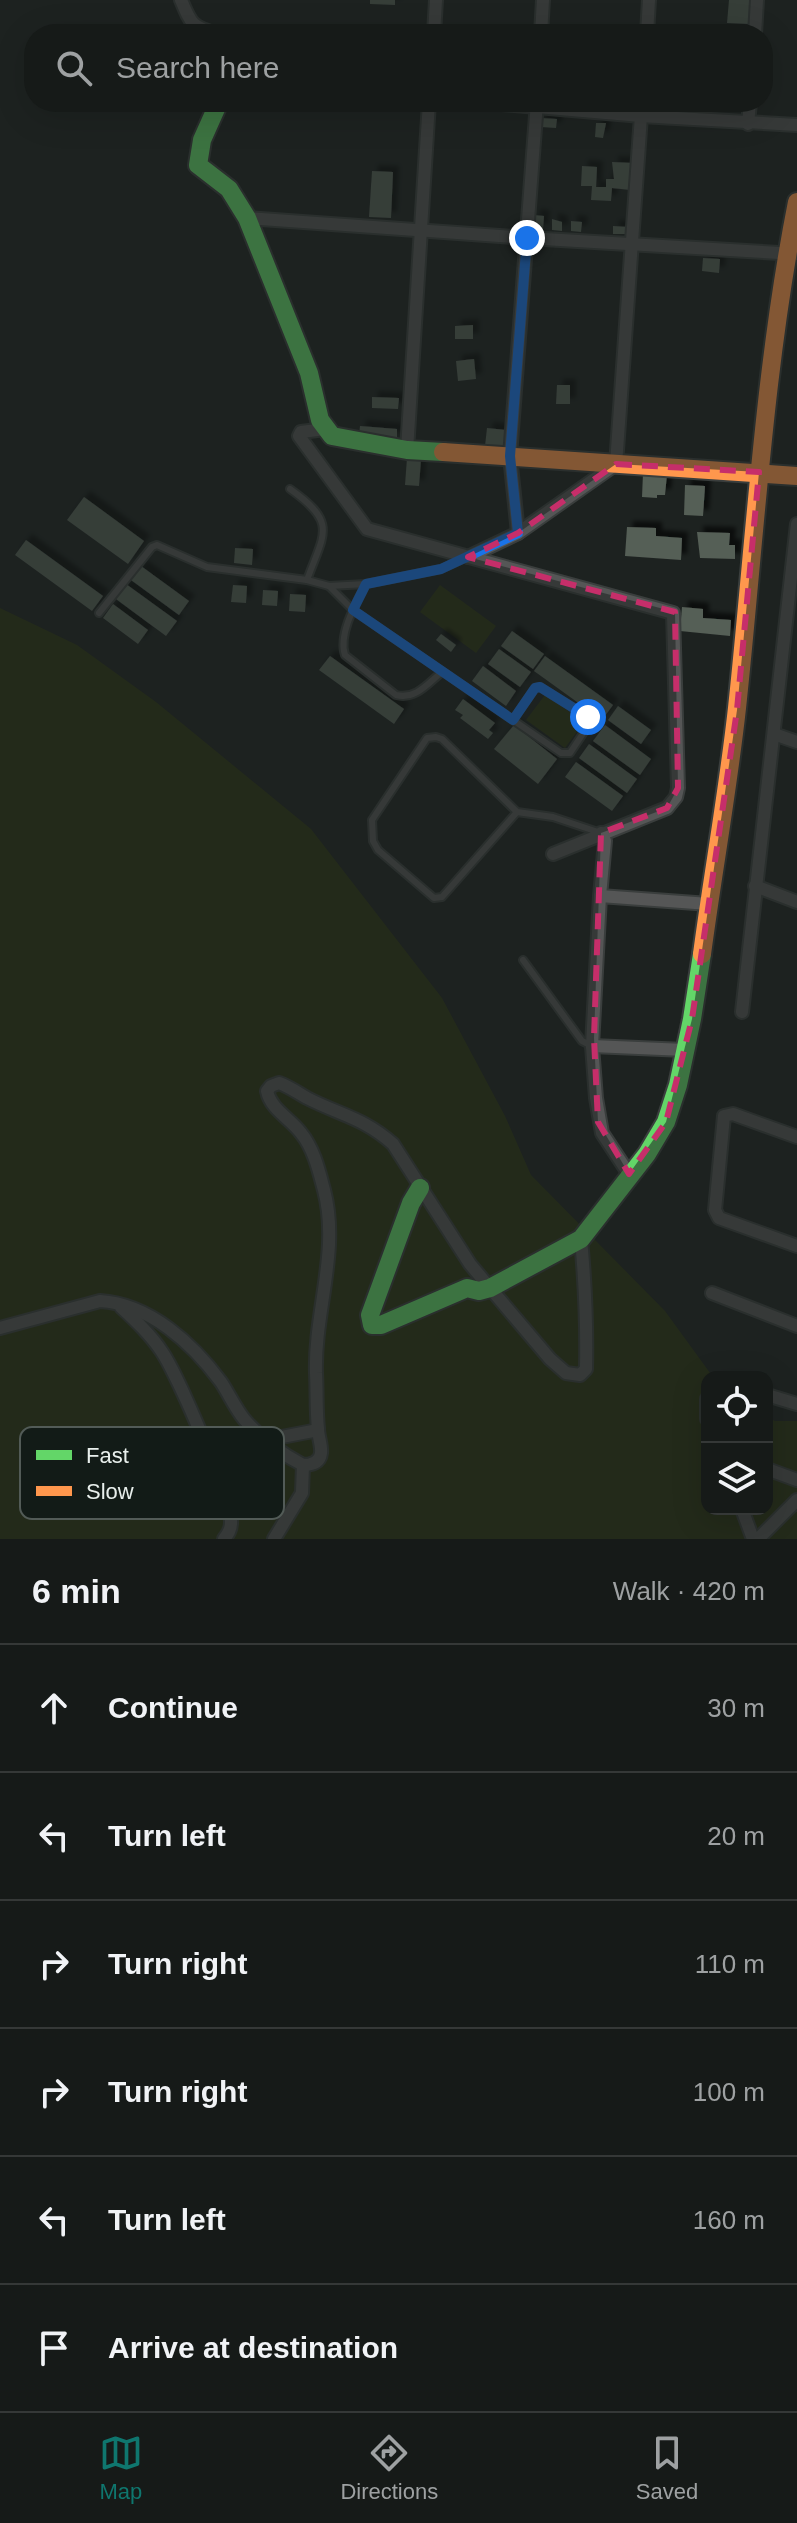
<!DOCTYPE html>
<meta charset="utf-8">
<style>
:root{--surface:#161a18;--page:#1f2321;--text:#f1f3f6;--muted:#9ea1a2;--line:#353837;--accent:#0f766e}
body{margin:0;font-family:Arial,sans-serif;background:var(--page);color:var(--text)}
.controls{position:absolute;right:24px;bottom:24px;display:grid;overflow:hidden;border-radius:16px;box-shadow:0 8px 32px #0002}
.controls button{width:72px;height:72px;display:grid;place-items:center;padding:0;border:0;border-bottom:2px solid var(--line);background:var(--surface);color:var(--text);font:40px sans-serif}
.stop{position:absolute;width:24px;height:24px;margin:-18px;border:6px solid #1a73e8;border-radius:50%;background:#fff}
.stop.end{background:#1a73e8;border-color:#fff;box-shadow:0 2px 8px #0008}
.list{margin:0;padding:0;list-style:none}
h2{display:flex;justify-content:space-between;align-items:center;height:104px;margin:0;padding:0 32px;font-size:34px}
h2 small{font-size:26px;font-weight:400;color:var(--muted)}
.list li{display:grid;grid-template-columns:52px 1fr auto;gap:24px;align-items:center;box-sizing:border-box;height:128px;padding:0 32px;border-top:2px solid var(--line)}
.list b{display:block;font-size:30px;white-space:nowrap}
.list em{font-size:26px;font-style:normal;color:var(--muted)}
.icon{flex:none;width:44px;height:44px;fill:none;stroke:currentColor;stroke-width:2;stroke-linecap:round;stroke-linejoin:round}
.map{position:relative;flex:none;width:797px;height:1539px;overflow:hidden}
.search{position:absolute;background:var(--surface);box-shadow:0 8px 32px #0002;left:24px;right:24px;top:24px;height:88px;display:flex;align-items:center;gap:20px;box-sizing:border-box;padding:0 28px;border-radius:32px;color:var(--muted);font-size:30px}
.sheet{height:872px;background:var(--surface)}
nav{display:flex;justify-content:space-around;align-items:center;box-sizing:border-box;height:112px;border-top:2px solid var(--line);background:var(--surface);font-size:22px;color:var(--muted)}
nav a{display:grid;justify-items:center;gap:4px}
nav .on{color:var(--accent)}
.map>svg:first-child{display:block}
.green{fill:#2c3413}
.building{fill:#555e56;filter:url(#shadow)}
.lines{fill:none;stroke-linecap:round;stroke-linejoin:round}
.lane-casing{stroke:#3a3e3d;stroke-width:10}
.street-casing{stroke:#3a3e3d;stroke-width:16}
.fast-casing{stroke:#3a3e3d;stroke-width:22}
.slow-casing{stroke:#3a3e3d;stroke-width:22}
.lane{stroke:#555656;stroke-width:6}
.street{stroke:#555656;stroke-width:12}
.fast{stroke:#63d668;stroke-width:18}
.slow{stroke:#ff974d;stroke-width:18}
.route{stroke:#1a73e8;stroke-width:10}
.marked{fill:none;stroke:#c62e6a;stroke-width:6;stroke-dasharray:16 10;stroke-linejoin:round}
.key{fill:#121b17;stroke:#525b57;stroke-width:2}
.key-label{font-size:22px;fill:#e8efec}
</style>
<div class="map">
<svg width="797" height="1539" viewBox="0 0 797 1539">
<defs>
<filter id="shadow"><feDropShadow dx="6" dy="-6" stdDeviation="2" flood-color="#0009"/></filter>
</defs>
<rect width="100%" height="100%" fill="#1d2220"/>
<g class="green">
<polygon points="440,585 496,626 476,653 420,612"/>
<polygon points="0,608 77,645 156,702 311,829 442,998 505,1116 531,1175 665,1311 713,1377 707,1377 707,1509 767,1509 767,1417 775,1421 797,1421 797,1539 0,1539"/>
<polygon points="545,695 584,722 565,748 526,720"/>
</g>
<g class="building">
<polygon points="370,0 395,0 395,5 370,4"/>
<polygon points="729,0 750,0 749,24 727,23"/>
<polygon points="541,118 557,119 556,128 541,127"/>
<polygon points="596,123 606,123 603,138 595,137"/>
<polygon points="612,162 633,163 630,190 612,188 611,201 591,200 592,186 581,186 582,166 597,167 596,187 606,187 606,179 614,179"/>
<polygon points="372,171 393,172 391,218 369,217"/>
<polygon points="534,215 544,216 543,230 533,230"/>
<polygon points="552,219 562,222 562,231 552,230"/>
<polygon points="571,221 582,222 581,232 571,231"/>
<polygon points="613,226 628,227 627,234 613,234"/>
<polygon points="703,258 720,259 719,273 702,271"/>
<polygon points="473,325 473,339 455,339 455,326"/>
<polygon points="474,359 476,379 458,381 456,361"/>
<polygon points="557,385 570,385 570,404 556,404"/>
<polygon points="372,397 399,398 398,409 372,408"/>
<polygon points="360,426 397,429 397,438 359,435"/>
<polygon points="487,428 506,430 505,447 485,446"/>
<polygon points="407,458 421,459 419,486 405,485"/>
<polygon points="643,473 667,474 665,495 657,495 657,498 642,497"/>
<polygon points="685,485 705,486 703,516 684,515"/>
<polygon points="84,497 144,541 128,564 67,520"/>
<polygon points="627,527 656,528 656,536 682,538 681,560 625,556"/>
<polygon points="697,532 730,533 729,545 735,545 735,559 700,558"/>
<polygon points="26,540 103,596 92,611 15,555"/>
<polygon points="235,548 253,549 252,565 234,563"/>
<polygon points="141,566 189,601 179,615 131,580"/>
<polygon points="126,584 177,621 166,636 116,599"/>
<polygon points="233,585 247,586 246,603 231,602"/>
<polygon points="263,590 278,591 277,606 262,605"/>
<polygon points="290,594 306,595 305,612 289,611"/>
<polygon points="113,604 148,630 138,644 103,618"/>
<polygon points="682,607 703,609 703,618 731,620 730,636 680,631"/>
<polygon points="512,631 544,654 533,669 501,646"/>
<polygon points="441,634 456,645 451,652 436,640"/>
<polygon points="499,649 531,672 520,687 488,664"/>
<polygon points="330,656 404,709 394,724 319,670"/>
<polygon points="545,656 613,705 602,720 534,671"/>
<polygon points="483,666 516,691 506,706 472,681"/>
<polygon points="463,699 495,723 489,730 493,733 488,739 460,718 463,715 455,710"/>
<polygon points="618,706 651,730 641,744 608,720"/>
<polygon points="514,725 557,759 538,784 494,749"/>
<polygon points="605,725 651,759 640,775 593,741"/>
<polygon points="589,744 637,779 627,793 579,758"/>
<polygon points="576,762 623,796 612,811 565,777"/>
</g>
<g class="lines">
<g class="lane-casing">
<g id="lane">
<path d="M290,489C338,523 324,533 307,580"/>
<path d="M366,584C356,603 338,634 345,655L396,695C416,700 428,683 442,672"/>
<polyline points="329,586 353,610 561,753 570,753 590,723 588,717 540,687 535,688 513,720"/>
<polyline points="99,613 152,547 157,545 207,567 307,580 329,586 366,584 441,569 465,558"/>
<polyline points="517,812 442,897 434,898 378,850 373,841 372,820 427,738 436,737 442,739 517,812 553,817 601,833"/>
<polyline points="523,960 582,1041 592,1046"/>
</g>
</g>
<g class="street-casing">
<g id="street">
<path d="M181,0C191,24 192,27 217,34"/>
<polyline points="434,34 436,0"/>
<polyline points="541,34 543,0"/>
<polyline points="647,34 649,0"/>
<polyline points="755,34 757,0"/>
<polyline points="479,102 641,116 797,125"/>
<polyline points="748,124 750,102"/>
<polyline points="247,218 527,238 797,254"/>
<polyline points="325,429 301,432 299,436 367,529 673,613 678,788 676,797 667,808 553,854"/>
<polyline points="407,450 429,102"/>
<polyline points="518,533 510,456 537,102"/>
<polyline points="468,557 518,533 616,464 642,102"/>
<polyline points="774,734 797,742"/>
<polyline points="755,886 797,902"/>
<polyline points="600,896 605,841 601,833"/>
<polyline points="742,1012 797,524"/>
<polyline points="592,1046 685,1050"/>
<polyline points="797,1137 733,1114 724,1116 715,1210 719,1218 797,1246"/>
<polyline points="629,1174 602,1133 596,1098 592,1046 600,896 709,904"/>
<polyline points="712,1293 797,1326"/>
<path d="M121,1307C136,1321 151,1335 162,1352C177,1374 232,1500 231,1523C231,1530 228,1534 224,1539"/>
<path d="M0,1328L100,1301C150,1304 193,1344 221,1382C229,1394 235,1408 244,1419C260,1438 282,1454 303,1465C311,1465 320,1463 321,1453C322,1446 318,1436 318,1429C316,1410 317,1391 316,1373C314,1312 340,1251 324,1190C319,1171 314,1149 301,1133C290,1118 271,1110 267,1091L271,1086L279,1083C290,1087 298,1093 307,1098C340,1115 364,1118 393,1144L470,1264L490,1288L550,1359L566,1373L580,1375L586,1369C587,1325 585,1283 581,1239"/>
<polyline points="767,1395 797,1404"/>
<polyline points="707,1399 707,1419"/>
<polyline points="266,1440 318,1430"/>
<polyline points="767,1469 797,1480"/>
<polyline points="223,1491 234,1479 241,1444 256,1433"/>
<polyline points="742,1509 753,1539"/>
<polyline points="274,1539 302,1493 303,1465"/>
<polyline points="758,1539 797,1500"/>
</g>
</g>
<g class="fast-casing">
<g id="fast">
<polyline points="219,102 202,140 198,165 229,189 247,218 309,373 320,420 332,436 407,450 443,452"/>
<polyline points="420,1188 411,1203 370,1315 372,1325 381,1325 467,1288 479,1291 490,1288 581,1239 647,1154 666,1122 678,1085 692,1019 702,954"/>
</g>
</g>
<g class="slow-casing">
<g id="slow">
<polyline points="443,452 797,476"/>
<path d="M702,954C713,872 728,790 737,708C755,539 764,369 797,202"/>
</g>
</g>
<use href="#lane" class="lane"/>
<use href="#street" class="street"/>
<use href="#fast" class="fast"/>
<use href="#slow" class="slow"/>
</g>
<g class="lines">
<polyline class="route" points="527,238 510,456 518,533 441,569 366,584 353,610 513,720 535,688 540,687 588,717"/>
</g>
<path d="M0 0H797V1539H0ZM616,464L759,472L737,710L692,1019L666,1122L629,1174L598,1122L594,1038L601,833L667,808L678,788L675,612L468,557L518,533Z" fill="#1d2220" fill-opacity=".55" fill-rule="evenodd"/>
<path class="marked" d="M616,464L759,472L737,710L692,1019L666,1122L629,1174L598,1122L594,1038L601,833L667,808L678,788L675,612L468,557L518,533Z"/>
<rect x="20" y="1427" width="264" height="92" rx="12" class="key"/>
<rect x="36" y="1450" width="36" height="10" fill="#63d668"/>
<rect x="36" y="1486" width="36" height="10" fill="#ff974d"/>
<g class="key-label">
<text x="86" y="1463">Fast</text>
<text x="86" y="1499">Slow</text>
</g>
</svg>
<div class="controls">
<button><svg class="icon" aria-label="locate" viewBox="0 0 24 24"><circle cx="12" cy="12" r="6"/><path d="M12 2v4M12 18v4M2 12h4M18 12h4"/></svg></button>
<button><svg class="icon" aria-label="layers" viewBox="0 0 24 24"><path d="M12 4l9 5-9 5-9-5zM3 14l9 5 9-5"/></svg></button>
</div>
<div class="stop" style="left:588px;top:717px"></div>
<div class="stop end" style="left:527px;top:238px"></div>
<div class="search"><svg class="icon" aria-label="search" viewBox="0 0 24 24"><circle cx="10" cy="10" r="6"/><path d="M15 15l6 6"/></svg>Search here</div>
</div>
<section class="sheet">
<h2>6 min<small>Walk · 420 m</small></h2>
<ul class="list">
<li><svg class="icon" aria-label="ahead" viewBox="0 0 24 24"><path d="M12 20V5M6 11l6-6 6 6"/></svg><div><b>Continue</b></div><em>30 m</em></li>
<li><svg class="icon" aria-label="left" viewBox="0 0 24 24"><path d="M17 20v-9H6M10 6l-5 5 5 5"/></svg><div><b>Turn left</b></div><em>20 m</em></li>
<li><svg class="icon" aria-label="right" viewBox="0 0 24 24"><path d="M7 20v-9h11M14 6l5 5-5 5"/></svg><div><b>Turn right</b></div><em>110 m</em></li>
<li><svg class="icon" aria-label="right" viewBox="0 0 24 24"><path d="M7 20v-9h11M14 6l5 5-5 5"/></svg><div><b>Turn right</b></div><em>100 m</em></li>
<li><svg class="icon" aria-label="left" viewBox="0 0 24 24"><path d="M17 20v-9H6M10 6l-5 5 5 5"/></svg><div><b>Turn left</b></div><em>160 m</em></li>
<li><svg class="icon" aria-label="arrive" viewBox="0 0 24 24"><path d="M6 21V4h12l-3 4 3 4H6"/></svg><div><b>Arrive at destination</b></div></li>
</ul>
</section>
<nav>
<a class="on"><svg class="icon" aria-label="map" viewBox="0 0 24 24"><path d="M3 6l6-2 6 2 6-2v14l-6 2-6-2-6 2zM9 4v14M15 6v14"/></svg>Map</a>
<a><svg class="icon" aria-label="directions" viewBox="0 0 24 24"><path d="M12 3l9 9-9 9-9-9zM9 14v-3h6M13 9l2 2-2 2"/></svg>Directions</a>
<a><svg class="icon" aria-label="saved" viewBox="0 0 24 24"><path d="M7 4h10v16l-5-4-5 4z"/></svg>Saved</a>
</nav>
